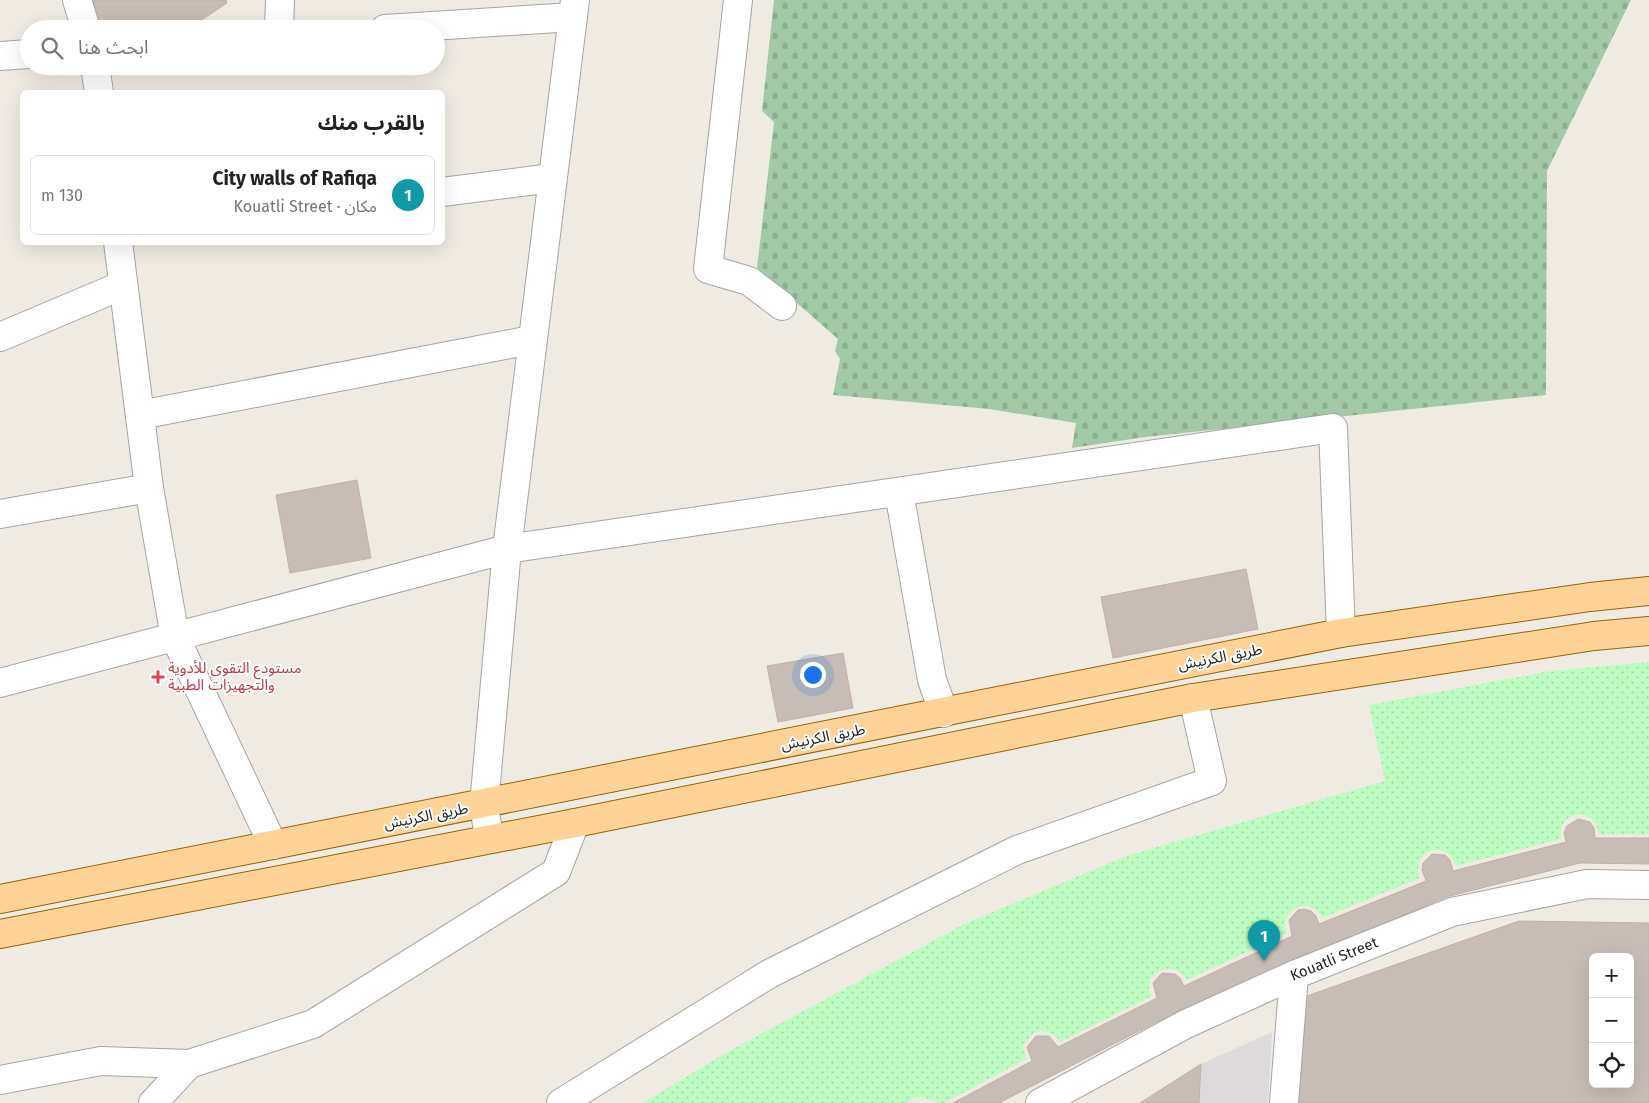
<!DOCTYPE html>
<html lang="ar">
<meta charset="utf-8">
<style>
:root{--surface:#fff;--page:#f2f2f2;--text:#222;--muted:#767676;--line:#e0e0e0;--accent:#7c3aed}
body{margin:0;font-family:"Fira Sans","Noto Sans Arabic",sans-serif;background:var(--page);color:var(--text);direction:rtl}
.controls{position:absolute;right:15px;bottom:15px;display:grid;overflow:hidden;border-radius:8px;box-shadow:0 5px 20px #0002}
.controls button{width:45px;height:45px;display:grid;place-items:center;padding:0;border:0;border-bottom:1px solid var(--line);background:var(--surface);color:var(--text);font:25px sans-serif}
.you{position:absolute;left:812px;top:674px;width:18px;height:18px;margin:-12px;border:4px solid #fff;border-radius:50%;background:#1a73e8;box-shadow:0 0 0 8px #1a73e833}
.badge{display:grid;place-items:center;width:32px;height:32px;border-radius:50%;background:var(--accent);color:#fff;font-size:16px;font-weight:700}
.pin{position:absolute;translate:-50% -41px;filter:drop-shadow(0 1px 2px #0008)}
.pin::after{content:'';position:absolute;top:26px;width:18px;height:15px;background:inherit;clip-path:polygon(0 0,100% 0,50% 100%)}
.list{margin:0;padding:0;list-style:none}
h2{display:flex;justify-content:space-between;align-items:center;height:65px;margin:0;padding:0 20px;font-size:21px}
h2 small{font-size:16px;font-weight:400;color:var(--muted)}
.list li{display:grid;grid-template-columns:32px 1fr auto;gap:15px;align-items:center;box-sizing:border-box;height:80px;margin:0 10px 10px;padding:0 10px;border:1px solid var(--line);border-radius:8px}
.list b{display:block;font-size:19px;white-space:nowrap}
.list p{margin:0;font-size:16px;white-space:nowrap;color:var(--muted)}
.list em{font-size:16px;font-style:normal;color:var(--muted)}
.icon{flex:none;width:28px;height:28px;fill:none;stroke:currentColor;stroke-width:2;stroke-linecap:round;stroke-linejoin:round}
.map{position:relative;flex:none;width:1649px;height:1103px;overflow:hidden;direction:ltr}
.search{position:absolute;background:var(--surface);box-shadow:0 5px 20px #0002;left:20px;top:20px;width:425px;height:55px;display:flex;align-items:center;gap:12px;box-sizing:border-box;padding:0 18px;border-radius:28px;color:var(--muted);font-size:19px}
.panel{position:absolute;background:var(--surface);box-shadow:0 5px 20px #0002;left:20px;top:90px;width:425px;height:155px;border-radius:8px;direction:rtl}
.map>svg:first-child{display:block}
.residential{fill:#dcdada}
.cemetery{fill:url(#cemetery-stones)}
.park{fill:url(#park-dots)}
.building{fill:#c7bdb6;stroke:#c2b1a4;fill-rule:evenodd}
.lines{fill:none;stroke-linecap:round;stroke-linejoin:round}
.minor-casing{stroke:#a5a5a5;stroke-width:30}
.major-casing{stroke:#976400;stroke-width:30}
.minor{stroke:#fff;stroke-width:28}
.major{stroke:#ffd298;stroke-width:28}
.health-dot{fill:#e0444e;stroke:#fff;stroke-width:2}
.labels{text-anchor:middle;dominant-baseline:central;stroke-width:4;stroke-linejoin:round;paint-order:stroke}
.street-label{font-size:15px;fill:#1e1e1e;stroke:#fff}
.health-label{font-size:15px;fill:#be3a42;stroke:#fff;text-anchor:start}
</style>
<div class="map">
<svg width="1649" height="1103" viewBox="0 0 1649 1103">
<defs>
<pattern id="cemetery-stones" width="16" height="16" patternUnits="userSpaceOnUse" patternTransform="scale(1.25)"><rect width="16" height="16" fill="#a3caa8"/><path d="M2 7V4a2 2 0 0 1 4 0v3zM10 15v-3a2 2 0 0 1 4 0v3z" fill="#8cad90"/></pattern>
<pattern id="park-dots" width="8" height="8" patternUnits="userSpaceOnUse" patternTransform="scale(1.25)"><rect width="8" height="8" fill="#bdfcc1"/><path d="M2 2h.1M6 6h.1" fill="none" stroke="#a2d8a5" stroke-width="1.8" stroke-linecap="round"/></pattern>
</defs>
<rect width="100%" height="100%" fill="#efebe3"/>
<polygon class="residential" points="1272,1032 1268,1103 1199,1103 1201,1064"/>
<polygon class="cemetery" points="774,0 1631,0 1547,171 1546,395 1145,437 1072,448 1076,423 989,409 833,395 840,359 835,351 838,339 757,268 774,122 762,111"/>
<path class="park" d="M1649,662V834H1599C1595,805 1557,810 1561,839L1456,866C1447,837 1410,850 1420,878L1322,918C1311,894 1277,909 1287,934L1186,980C1175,957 1140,973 1152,996L1060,1042C1054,1031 1044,1030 1034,1032L1023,1046L1026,1059L944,1103C930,1103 920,1090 907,1103H643L722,1055L964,924L1129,855L1385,781L1369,705L1550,671Z"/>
<g class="building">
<polygon points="93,0 226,0 227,3 191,27 97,29"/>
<polygon points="357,480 371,558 290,573 276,495"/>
<polygon points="1246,569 1258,629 1113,658 1101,597"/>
<polygon points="843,653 853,708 778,722 767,666"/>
<polygon points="1578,819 1590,822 1594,828 1595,838 1649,838 1649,864 1580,863 1446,897 1178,1011 999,1103 953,1103 1032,1061 1027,1047 1036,1036 1049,1036 1058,1047 1157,998 1153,983 1162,973 1175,974 1180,978 1184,986 1292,936 1289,920 1298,910 1304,909 1311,911 1316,916 1319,924 1426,881 1422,870 1423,863 1432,854 1445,855 1450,860 1453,871 1566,842 1564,833 1567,826"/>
<path d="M1519,921L1649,923V1103H1298L1304,997ZM1593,957H1630V1084H1593Z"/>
<polygon points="1201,1064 1199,1103 1140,1103"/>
</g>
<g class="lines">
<g class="minor-casing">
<g id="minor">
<polyline points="77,0 86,29"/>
<polyline points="738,0 708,269 749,281 782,306"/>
<polyline points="279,29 280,0"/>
<polyline points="385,29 573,17"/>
<polyline points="0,56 29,54"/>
<polyline points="95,66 99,92"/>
<polyline points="442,192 552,178"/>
<polyline points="118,242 149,488 175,637 273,845"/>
<polyline points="0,337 123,285"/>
<polyline points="140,415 531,340"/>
<polyline points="899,492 932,680 944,713"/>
<polyline points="0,514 149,488"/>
<polyline points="0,683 507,549 1333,428 1341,633"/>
<polyline points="489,838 484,805 507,549 575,0"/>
<polyline points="0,1080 101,1061 189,1064"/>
<polyline points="153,1103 189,1064 313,1024 556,872 575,823"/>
<polyline points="561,1103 769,974 1017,850 1212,781 1193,698"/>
<polyline points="1040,1103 1186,1024 1294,975 1452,912 1587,884 1649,885"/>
<polyline points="1284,1103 1294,975"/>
</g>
</g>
<g class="major-casing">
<g id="major">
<polyline points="0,899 1341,633 1590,597 1649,591"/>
<polyline points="0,934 575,823 1193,698 1594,636 1649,631"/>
</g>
</g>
<use href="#minor" class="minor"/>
<use href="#major" class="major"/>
</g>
<path class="health-dot" d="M155.5 669.5h5v5h5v5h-5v5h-5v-5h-5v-5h5z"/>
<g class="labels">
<g class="street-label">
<text transform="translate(1220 657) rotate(-11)">طريق الكرنيش</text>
<text transform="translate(823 737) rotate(-11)">طريق الكرنيش</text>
<text transform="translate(426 816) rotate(-11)">طريق الكرنيش</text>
<text transform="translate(1334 959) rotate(-22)">Kouatli Street</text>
</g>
<g class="health-label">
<text x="168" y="668">مستودع التقوى للأدوية<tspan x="168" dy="17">والتجهيزات الطبية</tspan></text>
</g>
</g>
</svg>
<div class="controls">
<button>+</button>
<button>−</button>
<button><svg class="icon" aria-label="locate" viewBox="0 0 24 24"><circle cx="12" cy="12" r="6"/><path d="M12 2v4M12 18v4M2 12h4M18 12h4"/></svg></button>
</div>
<div class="you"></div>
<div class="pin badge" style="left:1264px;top:961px;background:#0f9aa8">1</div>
<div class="search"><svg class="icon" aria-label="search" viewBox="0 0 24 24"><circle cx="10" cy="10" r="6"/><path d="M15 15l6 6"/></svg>ابحث هنا</div>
<section class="panel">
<h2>بالقرب منك<small></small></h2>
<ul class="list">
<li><span class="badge" style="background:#0f9aa8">1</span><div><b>City walls of Rafiqa</b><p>مكان · Kouatli Street</p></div><em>130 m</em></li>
</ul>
</section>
</div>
